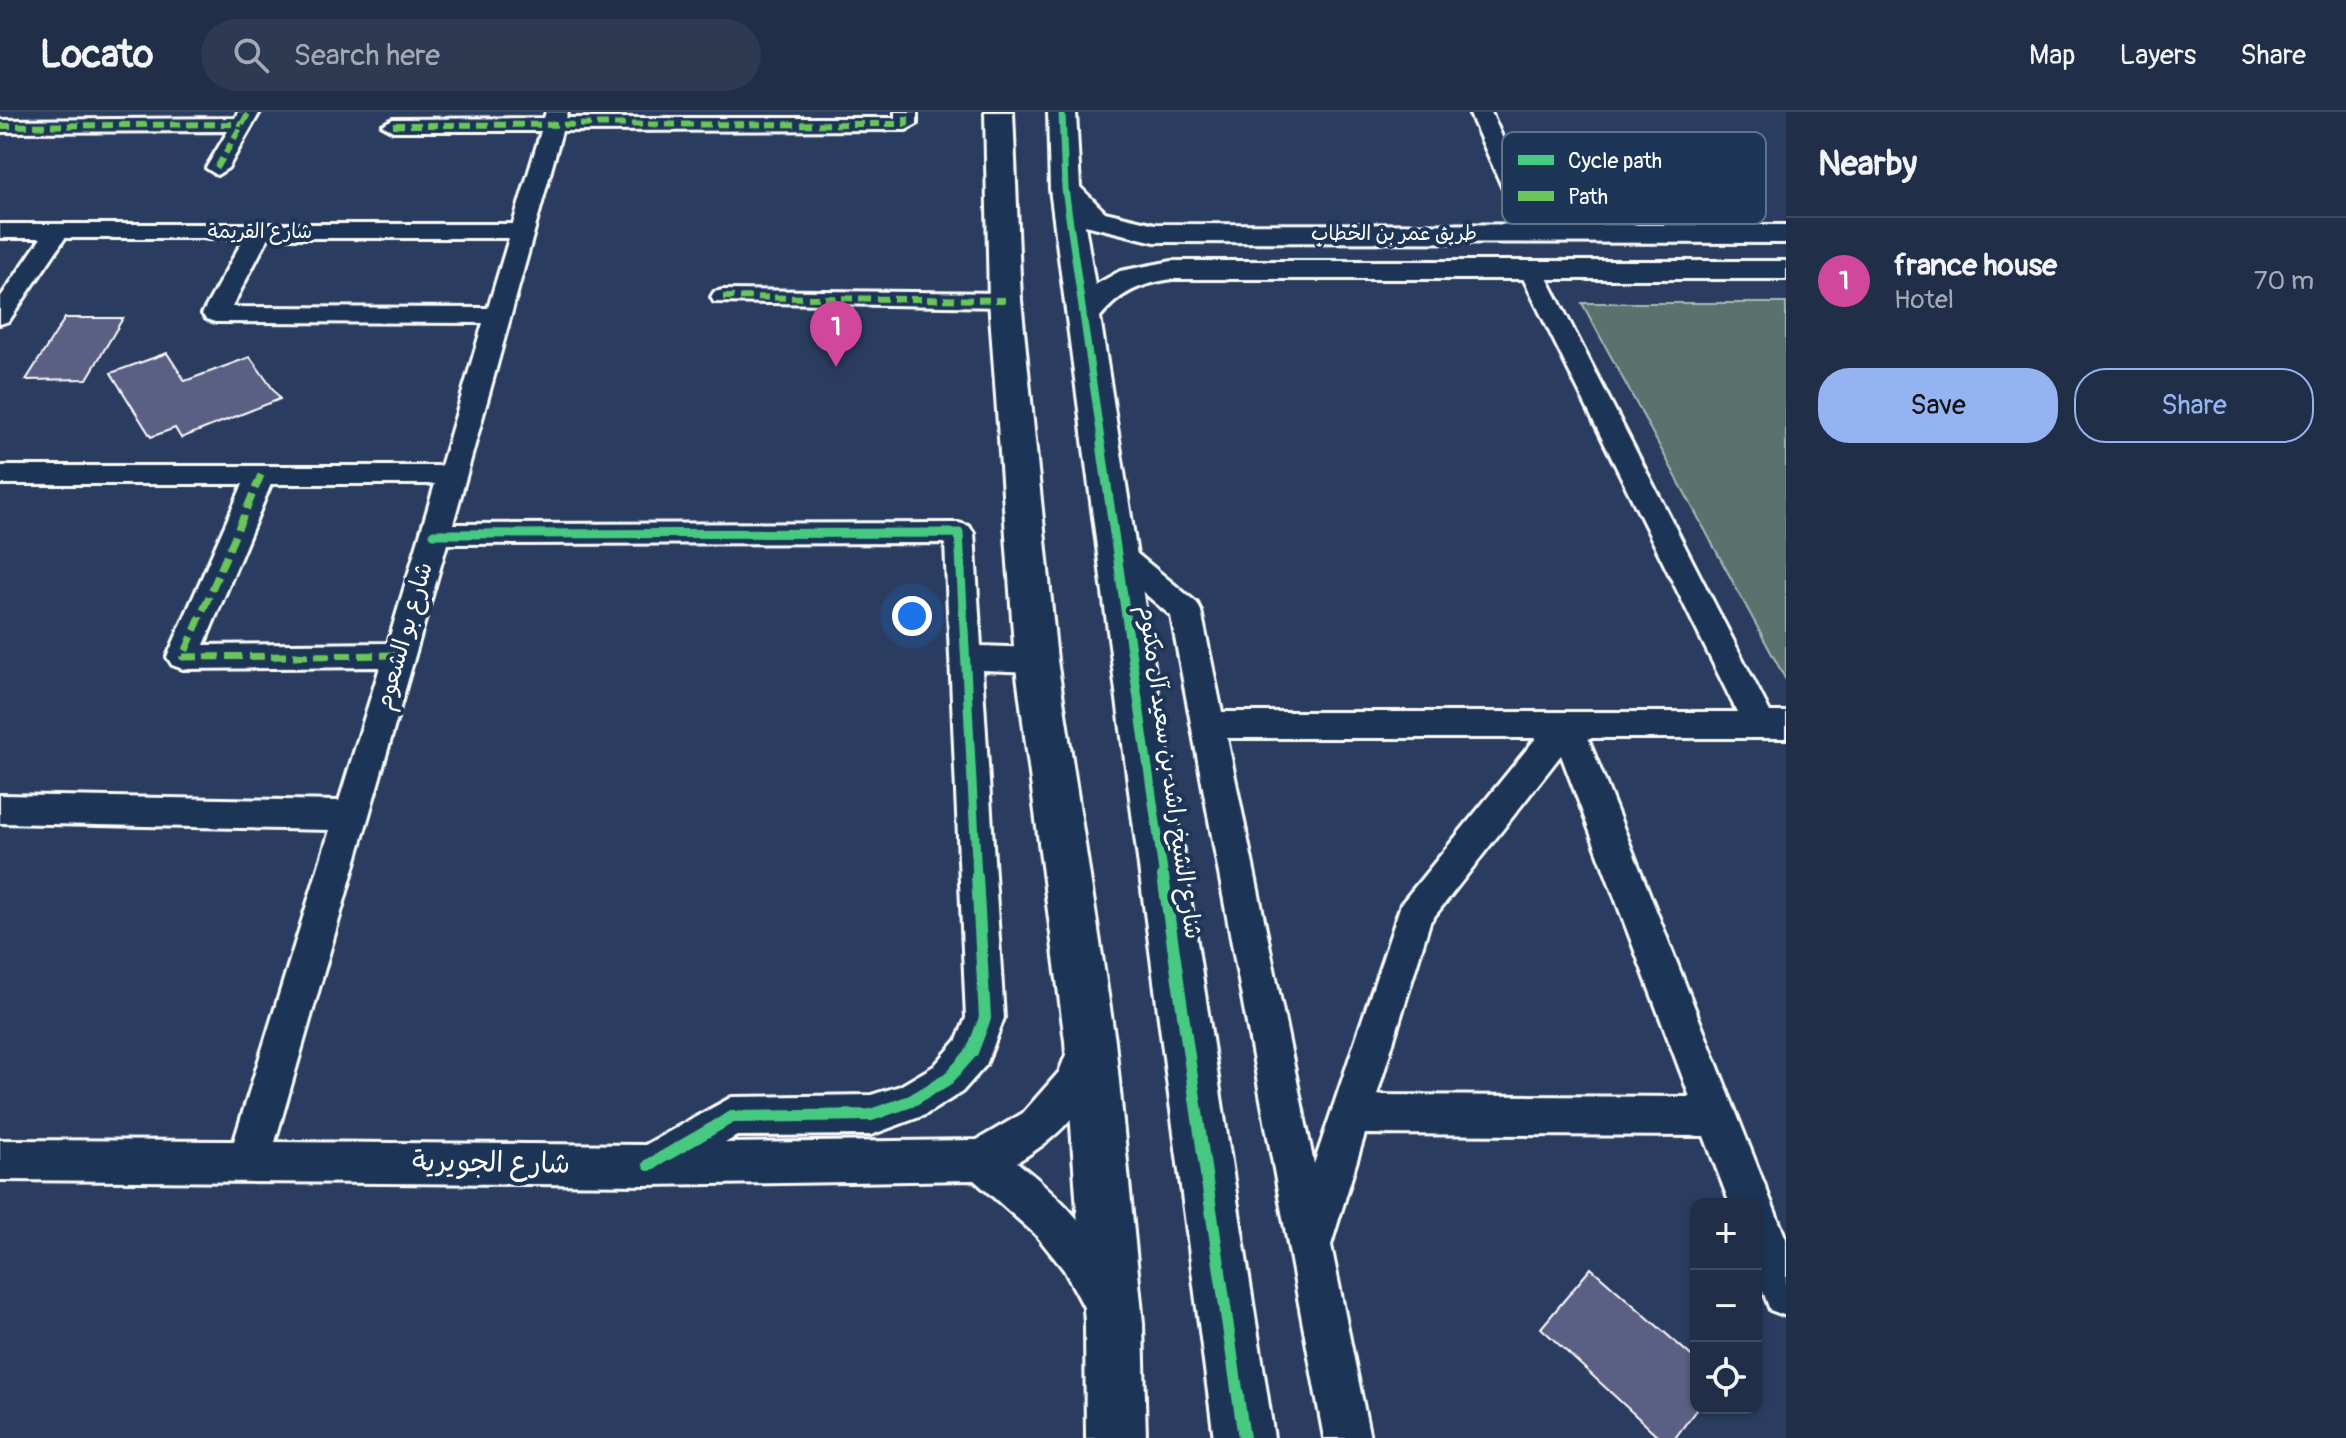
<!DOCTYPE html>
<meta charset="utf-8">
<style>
:root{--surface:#202e48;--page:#2d3a52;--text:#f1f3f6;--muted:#a2a8b4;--line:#3d4a60;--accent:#95b2f1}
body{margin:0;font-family:Pangolin,"Playpen Sans Arabic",sans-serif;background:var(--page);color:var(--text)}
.controls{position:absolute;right:24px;bottom:24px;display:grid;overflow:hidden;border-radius:16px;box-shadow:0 2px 6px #0004}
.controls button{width:72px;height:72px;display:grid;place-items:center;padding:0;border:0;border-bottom:2px solid var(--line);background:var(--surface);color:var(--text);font:40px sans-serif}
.you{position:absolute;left:912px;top:504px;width:28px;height:28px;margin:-20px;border:6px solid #fff;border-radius:50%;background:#1a73e8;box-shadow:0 0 0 12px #1a73e833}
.badge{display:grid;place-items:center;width:52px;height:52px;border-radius:50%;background:var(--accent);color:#fff;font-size:26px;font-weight:700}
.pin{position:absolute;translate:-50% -66px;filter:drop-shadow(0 2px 4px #0008)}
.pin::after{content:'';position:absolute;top:42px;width:28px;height:24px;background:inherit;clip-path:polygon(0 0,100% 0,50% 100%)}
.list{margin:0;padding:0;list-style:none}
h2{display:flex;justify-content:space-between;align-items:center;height:104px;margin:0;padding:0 32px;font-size:34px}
h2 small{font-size:26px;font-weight:400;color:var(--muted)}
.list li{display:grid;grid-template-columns:52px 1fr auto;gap:24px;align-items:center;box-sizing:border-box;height:128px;padding:0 32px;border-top:2px solid var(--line)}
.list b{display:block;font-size:30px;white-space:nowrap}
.list p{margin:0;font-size:26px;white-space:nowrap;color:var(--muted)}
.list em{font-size:26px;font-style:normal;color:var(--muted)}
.actions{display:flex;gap:16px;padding:24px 32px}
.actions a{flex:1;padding:18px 0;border:2px solid var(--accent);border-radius:32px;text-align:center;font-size:28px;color:var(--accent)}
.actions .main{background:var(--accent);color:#111}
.icon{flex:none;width:44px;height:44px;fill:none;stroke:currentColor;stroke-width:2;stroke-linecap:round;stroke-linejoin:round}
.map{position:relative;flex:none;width:1786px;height:1326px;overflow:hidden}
header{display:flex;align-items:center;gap:48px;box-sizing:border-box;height:112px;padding:0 40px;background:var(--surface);border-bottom:2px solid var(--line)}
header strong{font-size:38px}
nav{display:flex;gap:44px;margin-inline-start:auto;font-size:28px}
.search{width:560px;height:72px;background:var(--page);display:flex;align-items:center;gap:20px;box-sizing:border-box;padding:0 28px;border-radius:44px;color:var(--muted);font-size:30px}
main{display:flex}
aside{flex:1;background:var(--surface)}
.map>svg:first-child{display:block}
.green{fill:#5a726d;stroke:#acb8b6;stroke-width:2}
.building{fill:#5c5f84;stroke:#fff;stroke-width:2}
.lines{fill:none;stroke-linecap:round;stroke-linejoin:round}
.street-casing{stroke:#fff;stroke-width:6}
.secondary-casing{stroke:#fff;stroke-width:6}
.street{fill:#1d3557;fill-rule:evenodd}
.secondary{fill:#1d3557;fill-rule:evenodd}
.quiet-far1{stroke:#6ac65a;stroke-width:6;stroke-dasharray:11 6;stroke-linecap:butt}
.quiet{stroke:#6ac65a;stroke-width:7;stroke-dasharray:15 7;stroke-linecap:butt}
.cycleway-far2-casing{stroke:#1d3557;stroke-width:11}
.cycleway-far1-casing{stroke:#1d3557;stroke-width:14}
.cycleway-casing{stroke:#1d3557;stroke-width:17}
.cycleway-far2{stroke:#46c982;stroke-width:7}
.cycleway-far1{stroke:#46c982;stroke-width:9}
.cycleway{stroke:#46c982;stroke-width:12}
.labels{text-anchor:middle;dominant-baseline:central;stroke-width:8;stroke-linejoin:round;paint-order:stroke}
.far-street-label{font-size:20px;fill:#fff;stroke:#1d3557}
.street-label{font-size:24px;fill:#fff;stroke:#1d3557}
.near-street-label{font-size:28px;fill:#fff;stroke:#1d3557}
.key{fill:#1d3557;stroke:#617289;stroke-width:2}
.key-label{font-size:22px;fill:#fff}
</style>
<header>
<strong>Locato</strong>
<div class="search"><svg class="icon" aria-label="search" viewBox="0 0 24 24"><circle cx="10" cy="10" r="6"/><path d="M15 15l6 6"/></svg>Search here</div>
<nav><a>Map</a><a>Layers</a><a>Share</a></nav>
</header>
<main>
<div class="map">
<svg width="1786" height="1326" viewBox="0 0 1786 1326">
<rect width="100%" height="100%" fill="#2a3d60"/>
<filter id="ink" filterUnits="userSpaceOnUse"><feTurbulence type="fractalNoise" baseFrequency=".0125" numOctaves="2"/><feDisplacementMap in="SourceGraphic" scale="16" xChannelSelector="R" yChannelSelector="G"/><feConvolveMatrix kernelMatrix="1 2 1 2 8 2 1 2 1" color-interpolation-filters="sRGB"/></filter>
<g filter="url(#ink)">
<polygon class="green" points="1582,191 1786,191 1786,568"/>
<g class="building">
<polygon points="65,206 123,206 87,267 26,268"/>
<polygon points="167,241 185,269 250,245 280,287 181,326 175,316 151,325 111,261"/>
<polygon points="1591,1156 1696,1248 1696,1298 1675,1326 1660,1326 1541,1216"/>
</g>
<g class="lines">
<g class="street-casing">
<g id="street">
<polygon points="238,0 260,0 228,56 217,63 206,56 228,19 0,20 0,8 235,6"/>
<path d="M546,0H568L566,6H895V0H917V12L906,18L562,19L453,412L959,411L969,414L974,421L981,534L1036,536L1047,539L1052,548L1047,557L1036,560L982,558L1004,906L986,953L962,980L925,1003L871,1023L737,1024L725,1031L977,1028L1023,1001L1059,960L1073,925L1087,920L1101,925L1107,938C1086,994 1069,1019 1017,1050C1064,1087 1101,1127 1124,1183L1118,1199L1102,1205L1086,1199L1064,1158L1036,1123L974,1068L649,1073L0,1068V1028L234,1029L330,718L0,711V683L339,689L380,555L183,557L172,553L167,545L243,372H0V354H441L483,211L215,210L206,207L202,202L244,126H65L9,209L0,212V186L41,126H0V112H513L541,19H393L382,13L393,7L544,6ZM268,126H509L488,196L232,195ZM271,372H435L388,531L204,533ZM945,431L966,906L957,928L934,954L900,974L871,983L732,985L645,1033L275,1030L447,432Z"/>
<polygon points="1469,0 1491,0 1529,86 1586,116 1590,121 1586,126 1570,126 1511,95"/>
<path d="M1531,151L1540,153L1543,158L1770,600H1786V626H1588L1786,1127V1204L1770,1198L1756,1161V1092H1730L1704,1024L1365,1022L1331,1133L1370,1326H1324L1171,504L1108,450L1104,443L1108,436L1119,432L1130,436L1197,491L1201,499L1222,600H1737L1519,158L1522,153ZM1227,626H1536L1401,792L1314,1052ZM1561,643L1690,985L1377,983L1430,810Z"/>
<polygon points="723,178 1005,181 1014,183 1017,188 1014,193 1005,195 714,190 711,185 714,180"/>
</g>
</g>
<g class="secondary-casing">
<g id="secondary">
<polygon points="985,0 1013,0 1021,188 1057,548 1115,929 1143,1211 1146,1326 1086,1326 1085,1211 1065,929 1015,548 989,188"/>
<path d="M1048,0H1076L1080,75L1105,100L1155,112L1786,113V131L1155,130L1085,113L1095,173L1120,159L1172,149H1786V167H1172C1140,172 1121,180 1100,205L1274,1326H1214L1050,77Z"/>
</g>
</g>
<use href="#street" class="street"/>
<use href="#secondary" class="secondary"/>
<g class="quiet-far1">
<polyline points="393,13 906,12 906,0"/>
<polyline points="0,14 242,12"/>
<polyline points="217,56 249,0"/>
<polyline points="723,185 1005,188"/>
</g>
<polyline class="quiet" points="261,363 183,545 400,543"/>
<g class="cycleway-far2-casing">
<polyline id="cycleway-far2" points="1062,0 1065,77 1102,334"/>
</g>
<g class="cycleway-far1-casing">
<g id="cycleway-far1">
<polyline points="1101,332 1164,766"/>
<polyline points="434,422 959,421 977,766"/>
</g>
</g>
<g class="cycleway-casing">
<g id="cycleway">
<polyline points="1163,764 1244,1326"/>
<polyline points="649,1053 732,1005 871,1003 911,989 948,967 972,940 985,906 977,764"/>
</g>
</g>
<use href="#cycleway-far2" class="cycleway-far2"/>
<use href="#cycleway-far1" class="cycleway-far1"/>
<use href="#cycleway" class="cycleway"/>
</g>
</g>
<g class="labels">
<g class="far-street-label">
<text x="260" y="119">شارع القريمة</text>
<text x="1394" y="121">طريق عمر بن الخطاب</text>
</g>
<g class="street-label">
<text transform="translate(404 524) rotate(-74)">شارع بو الشعوم</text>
<text transform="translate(1170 660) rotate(82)">شارع الشيخ راشد بن سعيد آل مكتوم</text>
</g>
<g class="near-street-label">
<text transform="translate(491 1051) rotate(1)">شارع الجويرية</text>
</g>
</g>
<rect x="1502" y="20" width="264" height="92" rx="12" class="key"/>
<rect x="1518" y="43" width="36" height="10" fill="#46c982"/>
<rect x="1518" y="79" width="36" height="10" fill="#6ac65a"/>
<g class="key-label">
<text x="1568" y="56">Cycle path</text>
<text x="1568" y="92">Path</text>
</g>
</svg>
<div class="controls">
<button>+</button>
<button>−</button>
<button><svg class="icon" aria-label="locate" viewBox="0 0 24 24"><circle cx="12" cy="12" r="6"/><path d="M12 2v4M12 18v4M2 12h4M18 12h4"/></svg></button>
</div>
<div class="you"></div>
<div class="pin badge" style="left:836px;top:255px;background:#d1479c">1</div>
</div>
<aside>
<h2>Nearby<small></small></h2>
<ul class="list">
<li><span class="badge" style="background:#d1479c">1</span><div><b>france house</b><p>Hotel</p></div><em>70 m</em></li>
</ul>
<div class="actions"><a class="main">Save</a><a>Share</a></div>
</aside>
</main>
